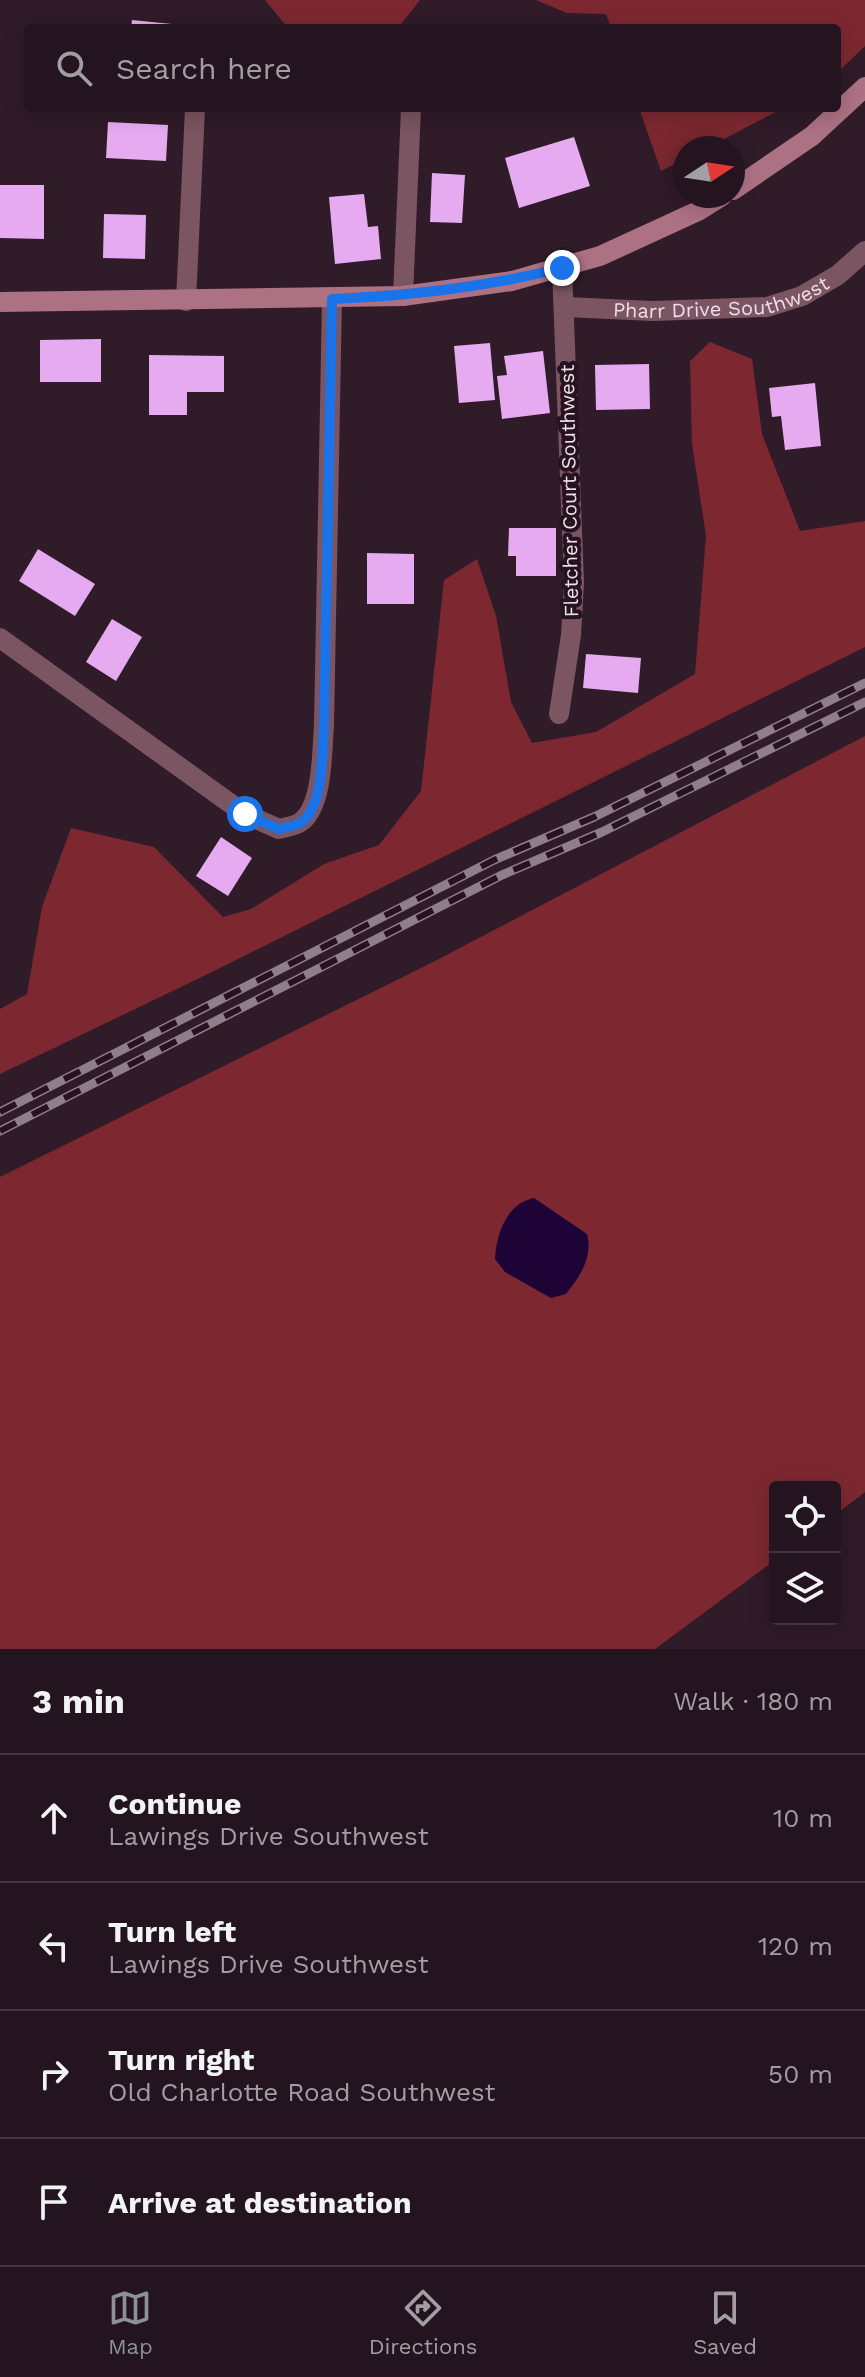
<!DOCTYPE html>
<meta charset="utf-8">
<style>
:root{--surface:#24141f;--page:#30212c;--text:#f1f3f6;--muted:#a39ea4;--line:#41333d;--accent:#8c9099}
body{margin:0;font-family:"Work Sans",sans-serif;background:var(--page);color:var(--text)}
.controls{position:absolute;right:24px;bottom:24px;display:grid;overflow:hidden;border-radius:8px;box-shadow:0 4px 20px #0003}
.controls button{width:72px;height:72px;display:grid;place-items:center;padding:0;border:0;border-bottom:2px solid var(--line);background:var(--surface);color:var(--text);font:40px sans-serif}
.compass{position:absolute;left:673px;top:136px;width:72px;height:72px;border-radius:50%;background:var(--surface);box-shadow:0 4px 20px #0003;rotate:78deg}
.stop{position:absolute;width:24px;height:24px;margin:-18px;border:6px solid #1a73e8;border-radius:50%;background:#fff}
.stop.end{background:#1a73e8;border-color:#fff;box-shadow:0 2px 8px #0008}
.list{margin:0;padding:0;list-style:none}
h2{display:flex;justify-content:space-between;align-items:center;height:104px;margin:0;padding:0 32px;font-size:34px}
h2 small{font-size:26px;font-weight:400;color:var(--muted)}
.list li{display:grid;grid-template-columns:52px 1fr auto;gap:24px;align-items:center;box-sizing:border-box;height:128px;padding:0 32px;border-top:2px solid var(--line)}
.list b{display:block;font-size:30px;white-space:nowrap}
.list p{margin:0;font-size:26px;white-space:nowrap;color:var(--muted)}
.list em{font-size:26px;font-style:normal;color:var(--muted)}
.icon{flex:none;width:44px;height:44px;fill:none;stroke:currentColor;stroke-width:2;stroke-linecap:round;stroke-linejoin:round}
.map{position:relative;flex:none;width:865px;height:1649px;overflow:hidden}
.search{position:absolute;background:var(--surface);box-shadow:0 4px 20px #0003;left:24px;right:24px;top:24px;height:88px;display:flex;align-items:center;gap:20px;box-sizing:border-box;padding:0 28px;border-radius:8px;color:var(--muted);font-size:30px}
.sheet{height:616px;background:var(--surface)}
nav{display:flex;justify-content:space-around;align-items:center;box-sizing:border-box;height:112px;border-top:2px solid var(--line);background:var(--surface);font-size:22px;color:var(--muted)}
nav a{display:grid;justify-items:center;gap:4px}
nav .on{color:var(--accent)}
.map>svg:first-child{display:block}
.forest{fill:#7d2831}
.water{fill:#1e0336}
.building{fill:#e6aaf1}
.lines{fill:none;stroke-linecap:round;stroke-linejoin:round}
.street{stroke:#7b5561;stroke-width:20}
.secondary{stroke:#ad7184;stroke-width:20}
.rail-casing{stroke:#907e8a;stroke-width:9}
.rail{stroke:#261220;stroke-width:6;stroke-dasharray:18;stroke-linecap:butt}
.route{stroke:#1a73e8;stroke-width:10}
.labels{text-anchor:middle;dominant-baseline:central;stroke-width:8;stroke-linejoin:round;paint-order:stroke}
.street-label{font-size:20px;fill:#eedfe8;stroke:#261220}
</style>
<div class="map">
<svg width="865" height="1649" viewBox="0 0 865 1649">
<rect width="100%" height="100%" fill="#301b29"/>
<g class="forest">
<polygon points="265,0 420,0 398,28 288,28"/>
<polygon points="536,0 865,0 865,46 837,73 837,28 611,28 606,14 567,13"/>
<polygon points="639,108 783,108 707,148 685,148 685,159 661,171"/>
<polygon points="710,342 752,359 762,434 800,531 865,521 865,647 212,972 0,1074 0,1009 27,994 42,907 71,828 154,847 223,917 251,909 324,864 379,845 421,791 444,580 477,559 496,616 511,702 532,743 596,732 695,674 706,536 692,444 690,361"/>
<polygon points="865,736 865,1492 835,1515 835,1487 775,1487 775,1560 655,1649 0,1649 0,1177 435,961"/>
</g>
<path class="water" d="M534,1198L587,1234C593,1258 580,1276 566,1294L551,1298L505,1272L495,1259C496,1234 507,1203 534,1198Z"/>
<g class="building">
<polygon points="132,20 172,24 172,28 131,28"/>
<polygon points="108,122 168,125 166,161 106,158"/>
<polygon points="574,137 590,186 519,208 505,158"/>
<polygon points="432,173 465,175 462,223 430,222"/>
<polygon points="0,185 44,185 44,239 0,238"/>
<polygon points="364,194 368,227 378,226 381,259 335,264 329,197"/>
<polygon points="104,214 146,215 145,259 103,258"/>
<polygon points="101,339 101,382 40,382 40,340"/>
<polygon points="490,343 495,400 459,403 454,346"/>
<polygon points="543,351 550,413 502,419 497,376 507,375 504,356"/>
<polygon points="149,355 224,356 224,392 187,392 187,415 149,415"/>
<polygon points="649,364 650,409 596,410 595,365"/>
<polygon points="815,383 821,446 785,450 781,416 772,417 769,388"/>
<polygon points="509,528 556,528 556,576 516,576 516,556 508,556"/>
<polygon points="38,549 95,584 75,616 19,581"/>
<polygon points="367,553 414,554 414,604 367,604"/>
<polygon points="112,619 142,637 116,681 86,662"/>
<polygon points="586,654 641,658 638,693 583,688"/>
<polygon points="221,837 252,858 228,896 196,876"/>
</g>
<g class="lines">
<g class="street">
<polyline points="403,296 411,108"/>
<polyline points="186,301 195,108"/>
<path id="s1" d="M565,307L653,311L767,307L802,296L838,275L865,251"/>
<path d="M0,638L245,814L279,829C286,827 297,826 302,821C323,804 322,750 324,725L332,299"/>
<polyline points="559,714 571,635 574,583 562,268"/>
</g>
<g class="secondary">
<polyline points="733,190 812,136 865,87"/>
<polyline points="0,302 403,296 512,281 600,256 698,211 722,196"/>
</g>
<g class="rail-casing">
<g id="rail">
<polyline points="0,1112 494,860 594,817 865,683"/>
<polyline points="0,1131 502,875 602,832 865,702"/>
</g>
</g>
<use href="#rail" class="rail"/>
</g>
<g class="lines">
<path class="route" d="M245,814L279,829C286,827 297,826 303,821C324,804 322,750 324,725L332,299C410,296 486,287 562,268"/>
</g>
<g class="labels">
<g class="street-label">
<text stroke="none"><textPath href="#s1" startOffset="158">Pharr Drive Southwest</textPath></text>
<text transform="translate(569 491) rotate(-91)">Fletcher Court Southwest</text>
</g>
</g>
</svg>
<div class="controls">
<button><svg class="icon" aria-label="locate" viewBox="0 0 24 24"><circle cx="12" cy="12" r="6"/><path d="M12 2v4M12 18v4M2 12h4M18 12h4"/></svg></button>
<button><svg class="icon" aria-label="layers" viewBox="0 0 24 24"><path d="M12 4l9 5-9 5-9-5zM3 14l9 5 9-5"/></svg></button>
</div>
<svg class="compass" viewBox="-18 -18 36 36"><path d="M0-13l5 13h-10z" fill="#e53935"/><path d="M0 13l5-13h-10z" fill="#a39ea4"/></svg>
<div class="stop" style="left:245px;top:814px"></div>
<div class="stop end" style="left:562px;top:268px"></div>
<div class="search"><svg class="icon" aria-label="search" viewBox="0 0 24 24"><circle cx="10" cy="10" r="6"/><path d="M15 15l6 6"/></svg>Search here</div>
</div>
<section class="sheet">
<h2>3 min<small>Walk · 180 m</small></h2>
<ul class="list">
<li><svg class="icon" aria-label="ahead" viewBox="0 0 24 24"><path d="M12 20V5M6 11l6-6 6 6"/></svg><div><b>Continue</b><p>Lawings Drive Southwest</p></div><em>10 m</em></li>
<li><svg class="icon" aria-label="left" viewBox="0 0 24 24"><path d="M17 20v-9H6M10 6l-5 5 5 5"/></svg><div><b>Turn left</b><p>Lawings Drive Southwest</p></div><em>120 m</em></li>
<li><svg class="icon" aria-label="right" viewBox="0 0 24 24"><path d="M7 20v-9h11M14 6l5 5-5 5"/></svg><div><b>Turn right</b><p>Old Charlotte Road Southwest</p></div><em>50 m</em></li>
<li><svg class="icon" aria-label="arrive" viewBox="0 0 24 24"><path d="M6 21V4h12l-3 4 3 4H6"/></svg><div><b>Arrive at destination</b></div></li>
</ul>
</section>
<nav>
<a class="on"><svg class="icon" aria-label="map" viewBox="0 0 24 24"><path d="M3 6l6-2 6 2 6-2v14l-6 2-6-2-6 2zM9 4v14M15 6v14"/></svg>Map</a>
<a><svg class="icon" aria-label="directions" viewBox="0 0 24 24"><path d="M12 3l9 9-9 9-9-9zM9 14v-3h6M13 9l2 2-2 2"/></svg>Directions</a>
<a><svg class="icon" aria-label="saved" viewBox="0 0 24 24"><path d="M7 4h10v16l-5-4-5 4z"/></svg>Saved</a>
</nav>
